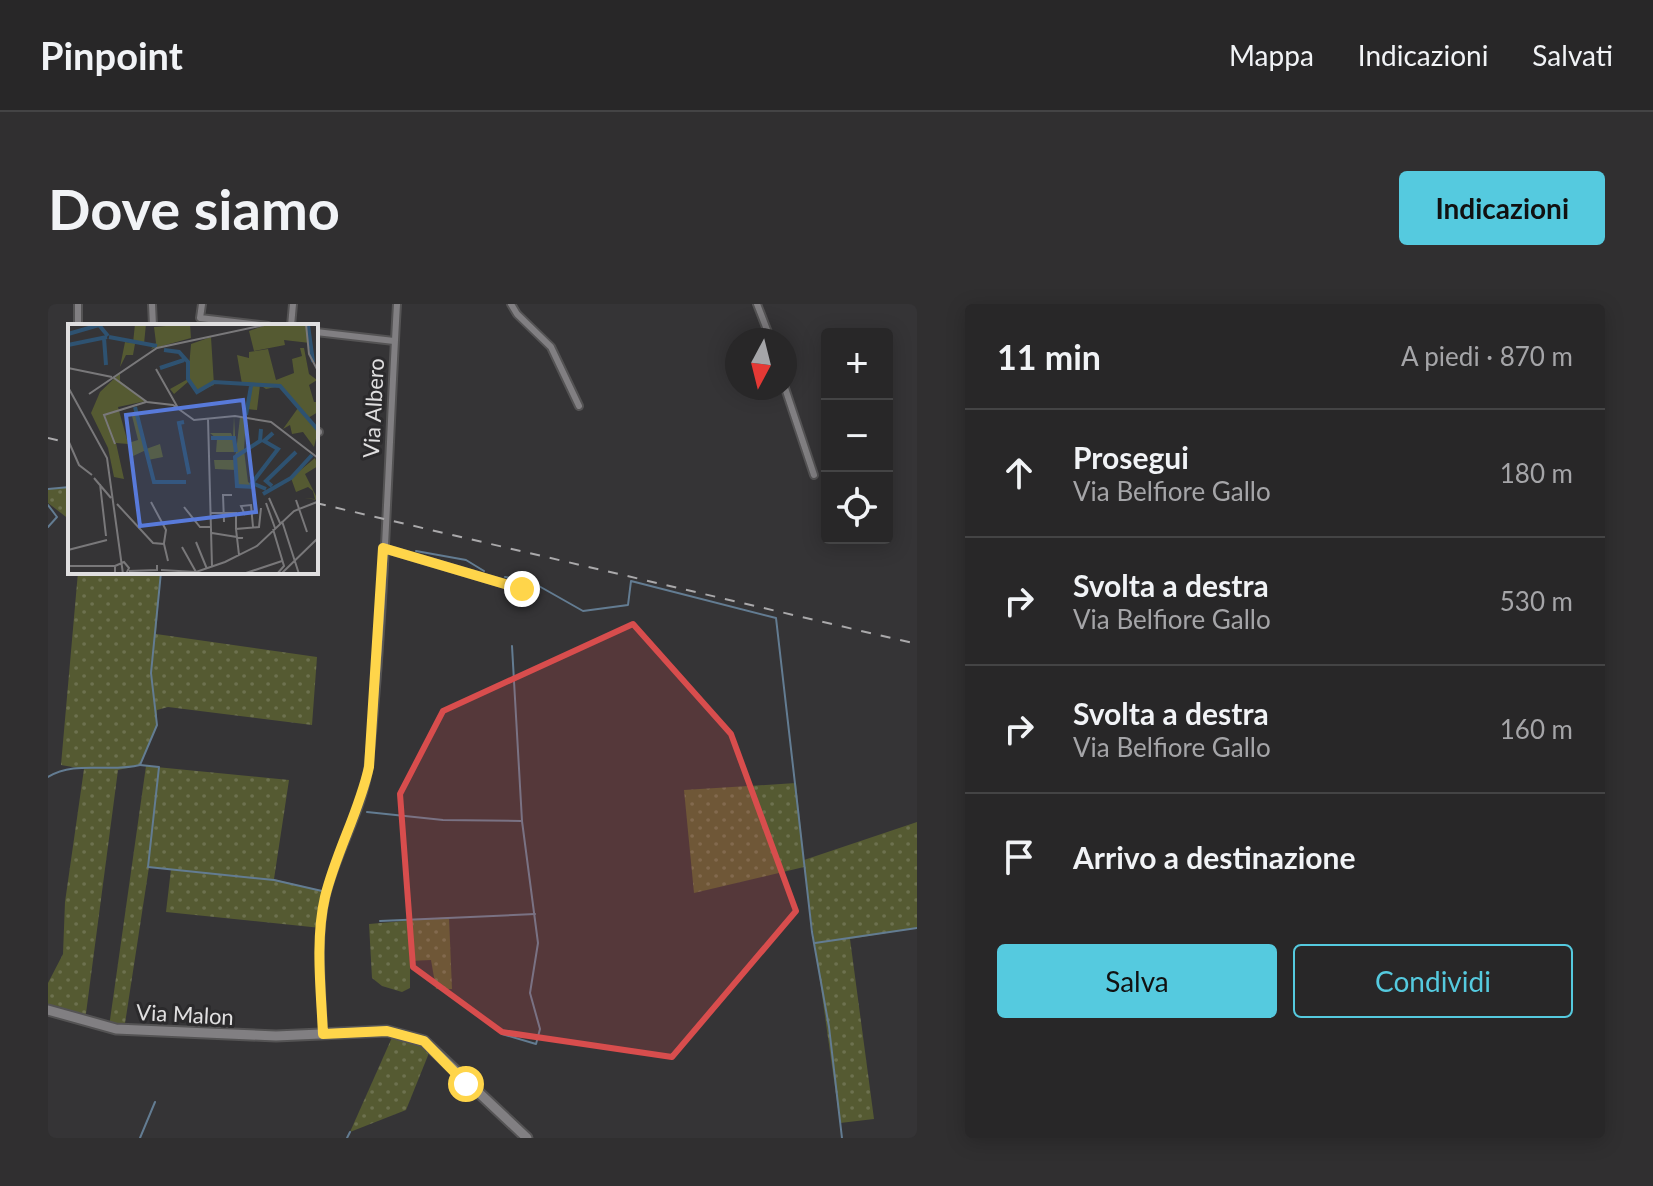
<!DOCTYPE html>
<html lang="it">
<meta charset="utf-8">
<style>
:root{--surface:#282728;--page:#302f30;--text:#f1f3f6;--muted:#a5a5a8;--line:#444445;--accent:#55cadf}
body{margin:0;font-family:Lato,sans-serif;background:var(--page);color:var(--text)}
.controls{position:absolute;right:24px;top:24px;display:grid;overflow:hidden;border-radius:8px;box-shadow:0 4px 20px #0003}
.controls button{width:72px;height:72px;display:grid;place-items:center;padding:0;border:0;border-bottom:2px solid var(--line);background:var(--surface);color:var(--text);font:40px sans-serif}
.compass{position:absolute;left:677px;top:24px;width:72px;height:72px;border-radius:50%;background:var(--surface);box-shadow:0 4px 20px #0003;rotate:187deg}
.stop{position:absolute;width:24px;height:24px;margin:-18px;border:6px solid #ffd54a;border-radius:50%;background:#fff}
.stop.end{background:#ffd54a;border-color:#fff;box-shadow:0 2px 8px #0008}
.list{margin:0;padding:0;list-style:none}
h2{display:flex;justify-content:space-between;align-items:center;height:104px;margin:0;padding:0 32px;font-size:34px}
h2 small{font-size:26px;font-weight:400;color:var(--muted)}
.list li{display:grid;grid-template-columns:52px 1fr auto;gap:24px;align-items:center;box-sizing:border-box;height:128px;padding:0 32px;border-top:2px solid var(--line)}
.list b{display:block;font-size:30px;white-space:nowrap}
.list p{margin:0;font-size:26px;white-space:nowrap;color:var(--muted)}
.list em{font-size:26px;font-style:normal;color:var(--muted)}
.actions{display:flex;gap:16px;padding:24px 32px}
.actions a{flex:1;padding:18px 0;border:2px solid var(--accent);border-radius:8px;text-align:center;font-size:28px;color:var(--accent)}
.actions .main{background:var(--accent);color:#111}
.icon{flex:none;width:44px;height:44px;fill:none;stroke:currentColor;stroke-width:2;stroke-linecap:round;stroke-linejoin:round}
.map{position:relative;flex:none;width:869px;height:834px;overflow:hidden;border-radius:8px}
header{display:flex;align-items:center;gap:48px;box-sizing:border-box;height:112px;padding:0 40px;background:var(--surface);border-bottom:2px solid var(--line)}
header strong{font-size:38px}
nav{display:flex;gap:44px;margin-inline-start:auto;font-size:28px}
.intro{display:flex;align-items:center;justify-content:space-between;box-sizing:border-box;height:192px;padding:0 48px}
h1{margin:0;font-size:56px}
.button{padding:20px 36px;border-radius:8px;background:var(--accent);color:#111;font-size:28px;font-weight:700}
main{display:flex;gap:48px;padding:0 48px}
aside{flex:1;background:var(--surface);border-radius:8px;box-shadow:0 4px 20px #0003}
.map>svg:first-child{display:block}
.grass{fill:url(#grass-dots)}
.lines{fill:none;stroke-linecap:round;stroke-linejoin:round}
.stream{stroke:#637c92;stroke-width:2}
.street-casing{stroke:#545354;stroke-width:10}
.secondary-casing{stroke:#545354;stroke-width:13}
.street{stroke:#817f82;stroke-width:6}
.secondary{stroke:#817f82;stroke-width:9}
.rail{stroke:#aaa9ab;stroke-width:2;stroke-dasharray:10 10;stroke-linecap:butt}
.route{stroke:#ffd54a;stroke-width:10}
.marked{fill:#d84d4d;fill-opacity:0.2;stroke:#d84d4d;stroke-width:6;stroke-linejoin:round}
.labels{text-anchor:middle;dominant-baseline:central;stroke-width:6;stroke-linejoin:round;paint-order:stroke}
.street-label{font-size:22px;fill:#e0dfe0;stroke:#2b2a2c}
.inset-river{fill:none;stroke:#2e5271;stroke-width:4}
.inset-road{fill:none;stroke:#79787a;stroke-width:2}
.view{fill:#587ada;fill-opacity:0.15;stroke:#587ada;stroke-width:4}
.inset-edge{fill:none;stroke:#e0dfe0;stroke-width:4}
</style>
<header>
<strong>Pinpoint</strong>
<nav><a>Mappa</a><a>Indicazioni</a><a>Salvati</a></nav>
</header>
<div class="intro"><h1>Dove siamo</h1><a class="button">Indicazioni</a></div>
<main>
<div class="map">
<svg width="869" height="834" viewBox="0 0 869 834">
<defs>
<pattern id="grass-dots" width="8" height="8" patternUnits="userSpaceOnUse" patternTransform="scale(2)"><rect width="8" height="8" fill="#555a32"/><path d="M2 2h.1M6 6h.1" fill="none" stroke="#6d714f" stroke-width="1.8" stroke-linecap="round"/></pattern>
</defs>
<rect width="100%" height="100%" fill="#353436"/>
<g class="grass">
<polygon points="22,183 22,216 0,199 0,185"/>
<polygon points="30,268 113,268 108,330 269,353 264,421 120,403 109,406 109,421 92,461 70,466 37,717 0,706 0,679 15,650 17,598 36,465 13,461"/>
<polygon points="98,462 241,476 226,575 278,588 273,624 118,608 123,565 101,563 76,726 61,723"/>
<polygon points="748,479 756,556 869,518 869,624 802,635 826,815 792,819 756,563 646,589 636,486"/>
<polygon points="401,613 404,685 388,685 383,656 362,657 362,684 354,688 334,682 324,674 321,620"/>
<polygon points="346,729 383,744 358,806 302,828"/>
</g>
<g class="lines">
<g class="stream">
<polyline points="0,185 22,183"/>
<polyline points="0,201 9,213 0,223"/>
<polyline points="368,247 418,256 436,267"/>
<polyline points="457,273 482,277 535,307 580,301 583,277 728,314 764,628 781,723 794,834"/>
<polyline points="92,461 111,463 100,563 226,576 274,587"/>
<path d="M0,473C27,456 61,469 92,461L109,421L103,369L113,268"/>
<polyline points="319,508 395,516 473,517"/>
<polyline points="332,617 487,610"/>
<polyline points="767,639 869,624"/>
<polyline points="454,730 488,740 492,725 482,689 490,639 474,517 464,342"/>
<polyline points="92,834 107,798"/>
<polyline points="299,834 302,828"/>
</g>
<g class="street-casing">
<g id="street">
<polyline points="30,0 30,22"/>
<polyline points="104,0 105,22"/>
<polyline points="154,0 152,14 220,22"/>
<polyline points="463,0 469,10 503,43 531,102"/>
<polyline points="709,0 723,36"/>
<polyline points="243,22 245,0"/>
<polyline points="268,28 346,37"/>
<polyline points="737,84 766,171"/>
<polyline points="268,128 271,128"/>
<polyline points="335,244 474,285"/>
<path d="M275,730C274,685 267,635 278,591C289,546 316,505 321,459C337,307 340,153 349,0"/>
</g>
</g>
<g class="secondary-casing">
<polyline id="secondary" points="0,706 68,725 228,732 339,727 376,737 479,834"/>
</g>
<use href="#street" class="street"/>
<use href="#secondary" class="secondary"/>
<g class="rail">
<polyline points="0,134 22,139"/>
<polyline points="268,199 869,340"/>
</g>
</g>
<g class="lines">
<path class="route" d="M418,780L376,737L339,727L275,730C273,686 267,636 277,593C288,548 311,508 321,463L335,244L474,285"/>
</g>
<path class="marked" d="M585,320L683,430L748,607L624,753L454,728L365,663L352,490L395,407Z"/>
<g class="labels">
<g class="street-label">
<text transform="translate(325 104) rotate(-87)">Via Albero</text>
<text transform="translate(137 710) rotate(3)">Via Malon</text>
</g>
</g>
<g transform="translate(20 20)">
<rect width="250" height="250" fill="#353436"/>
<path d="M67,0H78L76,20H67L65,31H58L52,43L57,18L65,19ZM122,0L123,14L83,25L88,19L86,3ZM143,13L146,61L129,68L121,57L106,70L102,65L120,55L123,20ZM232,24H236L241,50L249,56L241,61L246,78H250V88L240,94L250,106L246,123L235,108L224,110L222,101L215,105L230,84L212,62L198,65L192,61L189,86L179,85L183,61L174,60L169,31L181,34V28L200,25L208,56L226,49L224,35L234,32ZM52,49V57L78,77L50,83L60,119L70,116L64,92L69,91L78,125L92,120L95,133L80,136L78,126L63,133L60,120L48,119L56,155L46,153L40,124L23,89L32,68ZM166,92L168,128L172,93L178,94L176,126L180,158L187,163L169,162L168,146L147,145L146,136H166L168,128H148L149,115L142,109H163L165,114ZM247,134L250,142L237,150L250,176L236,174L247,175L245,167L240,163L228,168L223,154Z" fill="#555a32"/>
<path d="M201,0H238L242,19L216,16L217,21L186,27L181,7Z" fill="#555a32"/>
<path class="inset-river" d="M240,1L245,38M0,10L31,1L40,12M41,13L89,22M36,14L38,41M0,21L39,13M96,26L111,28L120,38V55L129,68L146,58L212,62L250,106M92,44L116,36M67,83L86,158H118M178,91L183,62M116,98L111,99L121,150M143,114H166L168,128M204,162L198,157L228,128M187,163L169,162L167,133L192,117L193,105M198,165L184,159L210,125L196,117L205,109M195,170L223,154L244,131"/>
<path class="inset-road" d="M238,0L241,30L250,47M0,44L44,53M88,45L110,84M46,54L79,78L105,81L126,96L167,92L203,98L250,134M0,63L39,134L55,250M21,70L89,24L201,0M140,95L144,243M0,116L11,141L24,151M47,120L36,91L78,78M26,154L43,174M32,160L38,212M201,174L212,199M228,176L239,208M83,178L98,206L96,219M198,179L207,204M49,180L85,219L96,220L100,237M116,183L132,203H142M142,189H168V205M177,191L173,182L183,181L185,203M214,197L231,250M156,198L155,171H164M205,205L216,242L209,250M144,209L175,214M128,218L139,245M114,223L128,248M0,226L39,216M171,231L168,205L191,203L193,184M0,242H47M93,246L128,248L157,238L189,222L226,187L249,178M61,247L89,246V241M47,249V242L56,238L61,244L58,250M175,250L214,237M213,250L250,214"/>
<path class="view" d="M175,76L188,188L72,202L58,91Z"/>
<rect width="250" height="250" class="inset-edge"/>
</g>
</svg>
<div class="controls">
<button>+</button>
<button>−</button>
<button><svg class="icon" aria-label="locate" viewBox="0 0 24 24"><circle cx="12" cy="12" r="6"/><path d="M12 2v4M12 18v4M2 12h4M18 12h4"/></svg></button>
</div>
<svg class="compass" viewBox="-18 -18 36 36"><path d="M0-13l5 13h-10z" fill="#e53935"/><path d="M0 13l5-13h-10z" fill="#a5a5a8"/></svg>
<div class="stop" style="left:418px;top:780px"></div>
<div class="stop end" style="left:474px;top:285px"></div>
</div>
<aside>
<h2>11 min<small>A piedi · 870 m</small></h2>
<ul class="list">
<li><svg class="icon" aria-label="ahead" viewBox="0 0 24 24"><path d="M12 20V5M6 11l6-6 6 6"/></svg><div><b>Prosegui</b><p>Via Belfiore Gallo</p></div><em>180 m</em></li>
<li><svg class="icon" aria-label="right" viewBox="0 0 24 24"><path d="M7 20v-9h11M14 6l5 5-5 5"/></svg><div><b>Svolta a destra</b><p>Via Belfiore Gallo</p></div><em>530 m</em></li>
<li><svg class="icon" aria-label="right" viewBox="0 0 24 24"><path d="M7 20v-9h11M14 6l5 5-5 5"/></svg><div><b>Svolta a destra</b><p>Via Belfiore Gallo</p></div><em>160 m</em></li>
<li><svg class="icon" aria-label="arrive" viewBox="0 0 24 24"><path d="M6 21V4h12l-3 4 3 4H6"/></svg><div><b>Arrivo a destinazione</b></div></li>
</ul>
<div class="actions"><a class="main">Salva</a><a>Condividi</a></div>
</aside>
</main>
